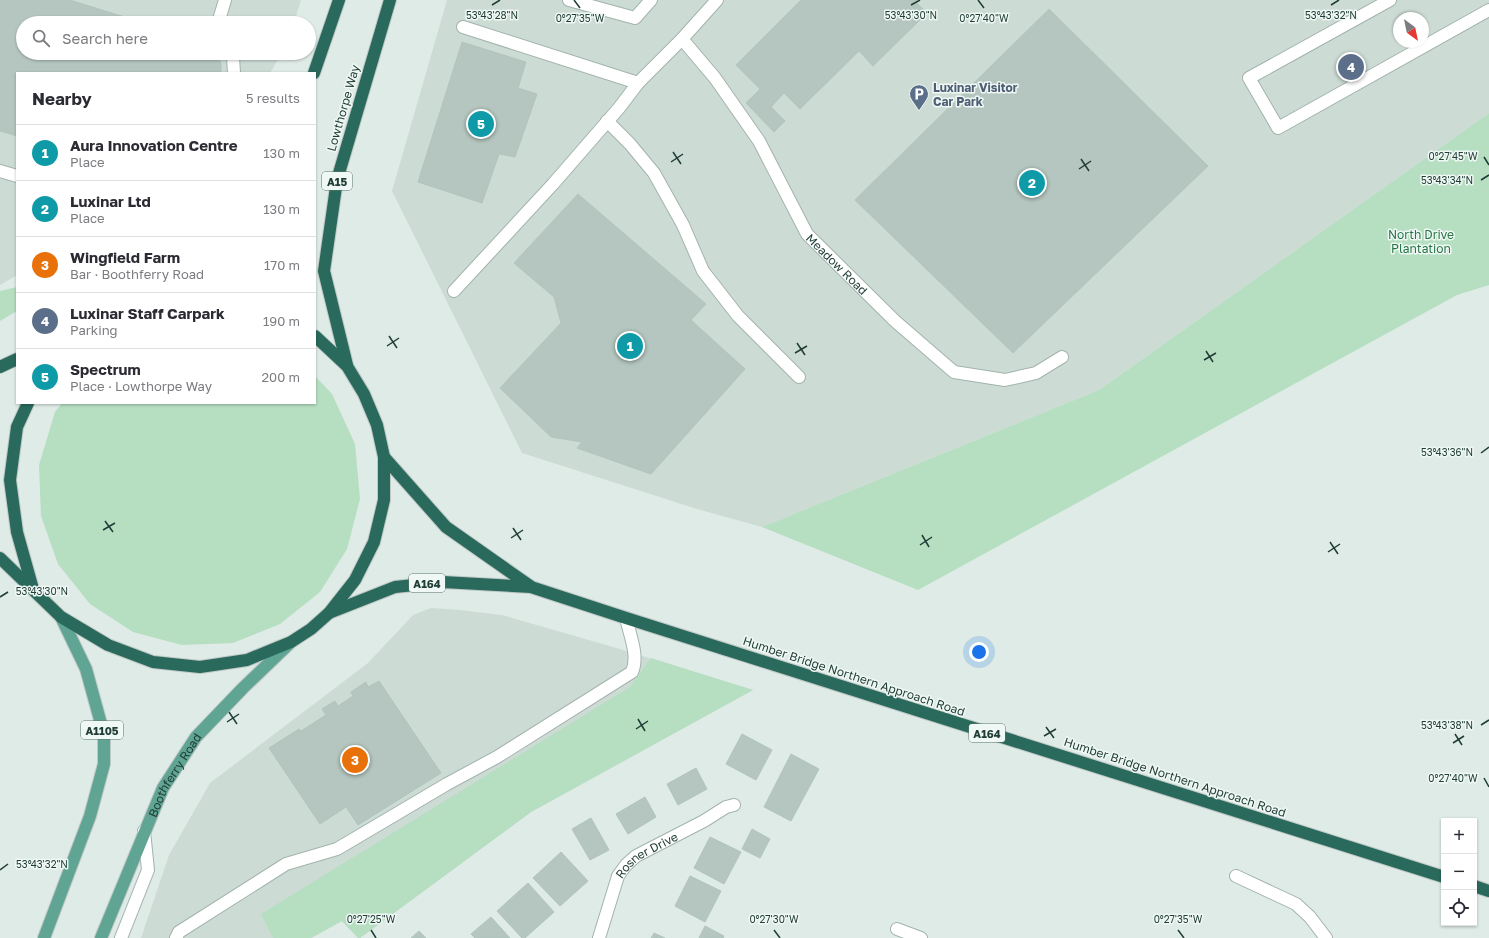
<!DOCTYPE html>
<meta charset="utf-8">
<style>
:root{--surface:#fff;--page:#f7f7f7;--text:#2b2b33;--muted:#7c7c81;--line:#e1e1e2;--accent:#b45309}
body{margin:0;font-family:"Golos Text",sans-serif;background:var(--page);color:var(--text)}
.controls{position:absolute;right:12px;bottom:12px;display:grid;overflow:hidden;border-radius:0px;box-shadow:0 1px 3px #0004}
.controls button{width:36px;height:36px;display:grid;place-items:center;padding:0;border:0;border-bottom:1px solid var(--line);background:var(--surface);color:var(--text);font:20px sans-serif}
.compass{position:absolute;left:1393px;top:12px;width:36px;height:36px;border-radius:50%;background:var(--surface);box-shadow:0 1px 3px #0004;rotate:147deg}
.you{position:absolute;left:979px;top:652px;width:14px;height:14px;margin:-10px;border:3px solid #fff;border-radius:50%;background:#1a73e8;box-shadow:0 0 0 6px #1a73e833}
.badge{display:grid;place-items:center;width:26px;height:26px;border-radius:50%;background:var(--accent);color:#fff;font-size:13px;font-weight:700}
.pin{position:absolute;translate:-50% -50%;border:2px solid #fff;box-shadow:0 1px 4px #0006}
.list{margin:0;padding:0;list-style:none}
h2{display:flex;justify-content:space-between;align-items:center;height:52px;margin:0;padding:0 16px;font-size:17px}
h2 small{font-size:13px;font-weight:400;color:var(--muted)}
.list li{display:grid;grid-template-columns:26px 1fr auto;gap:12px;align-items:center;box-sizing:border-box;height:56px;padding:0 16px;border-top:1px solid var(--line)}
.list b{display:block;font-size:15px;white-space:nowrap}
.list p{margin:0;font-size:13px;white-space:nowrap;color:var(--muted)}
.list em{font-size:13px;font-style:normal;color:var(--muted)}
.icon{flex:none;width:22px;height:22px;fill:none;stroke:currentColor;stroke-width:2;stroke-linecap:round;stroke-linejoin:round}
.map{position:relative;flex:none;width:1489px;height:938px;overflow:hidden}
.search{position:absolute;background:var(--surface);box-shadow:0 1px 3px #0004;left:16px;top:16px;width:300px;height:44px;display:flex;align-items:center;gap:10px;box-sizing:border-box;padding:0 14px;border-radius:22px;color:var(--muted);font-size:15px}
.panel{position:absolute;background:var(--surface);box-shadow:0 1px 3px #0004;left:16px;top:72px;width:300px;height:332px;border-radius:0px}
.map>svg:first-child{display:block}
.built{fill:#cddbd5;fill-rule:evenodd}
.green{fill:#b6dec1}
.building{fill:#b4c6bf;stroke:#b1c5bd}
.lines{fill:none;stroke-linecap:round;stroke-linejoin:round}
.minor-casing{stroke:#a2b3ad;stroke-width:14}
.major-casing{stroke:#c0c8c6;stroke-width:14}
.highway-casing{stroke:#c0c8c6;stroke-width:14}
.minor{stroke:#fff;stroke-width:12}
.major{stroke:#60a493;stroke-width:12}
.highway{stroke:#296a5d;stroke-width:12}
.ticks{fill:none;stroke:#1f3c35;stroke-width:1.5}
.labels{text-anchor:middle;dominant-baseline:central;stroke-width:3;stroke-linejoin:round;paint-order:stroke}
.shield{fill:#eff8f4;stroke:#5d746e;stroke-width:1}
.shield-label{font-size:11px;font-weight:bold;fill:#1f3c35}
.service-label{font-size:12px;font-weight:bold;fill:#4e5e75;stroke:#eff8f4;text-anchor:start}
.street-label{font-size:12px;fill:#1f3c35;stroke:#eff8f4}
.park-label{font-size:12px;fill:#277646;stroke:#eff8f4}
.ticks-label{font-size:10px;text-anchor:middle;fill:#1f3c35;stroke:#eff8f4;stroke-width:3;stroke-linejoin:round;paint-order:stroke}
</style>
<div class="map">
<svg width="1489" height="938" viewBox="0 0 1489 938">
<rect width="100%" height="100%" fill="#dfebe6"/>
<g class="built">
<polygon points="0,0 301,0 294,23 23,23 23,53 282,53 270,73 17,73 17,275 0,285"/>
<path d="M447,0H1489V113L1099,390L762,527L697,509L522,453L392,191ZM1399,18H1423V42H1399Z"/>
<polygon points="431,608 460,610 502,615 613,647 753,690 531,812 360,938 358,938 342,921 311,938 141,938 169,855 210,783 368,663 413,615"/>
</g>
<g class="green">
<polygon points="1489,113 1489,285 1457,295 918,590 762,527 1099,390"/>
<polygon points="17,287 17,311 0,321 0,291"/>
<polygon points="315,376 332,394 355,444 360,499 347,549 320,592 280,624 233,643 182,645 133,632 90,604 58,564 41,516 39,465 55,412 62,403 315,403"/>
<polygon points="651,658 753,690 531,812 360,938 358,938 342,921 311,938 273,938 261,914 630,687"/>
</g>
<g class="building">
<polygon points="0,0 70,0 144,23 23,23 23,53 217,53 221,64 221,73 17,73 17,136 0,131"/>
<polygon points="801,0 917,0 916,2 927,13 873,66 859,51 800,109 784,93 771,107 785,121 774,132 746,103 760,89 736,65"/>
<polygon points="1049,9 1208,166 1013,353 855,200"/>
<polygon points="462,42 526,62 518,88 537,94 515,157 499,154 482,203 418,182"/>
<polygon points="578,194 706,304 691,320 745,369 651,474 577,448 582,442 551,437 500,388 561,323 554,297 514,263"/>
<polygon points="379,681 441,773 358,825 346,807 320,824 269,748 299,729 301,731 326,715 322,709 335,701 338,706 353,696 351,692 366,682 368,687"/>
<polygon points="742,734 772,750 756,780 726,764"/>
<polygon points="791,754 819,769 791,821 764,807"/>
<polygon points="696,768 707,789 678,805 667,784"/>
<polygon points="645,797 656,817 628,834 616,814"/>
<polygon points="591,818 609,850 590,860 572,829"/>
<polygon points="752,829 770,839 760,858 742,849"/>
<polygon points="710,837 741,852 724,884 694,868"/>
<polygon points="561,852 588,881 560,906 533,878"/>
<polygon points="690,876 721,891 705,922 675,906"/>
<polygon points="528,883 554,912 525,938 522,938 497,911"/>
<polygon points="491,917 510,938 475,938 471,934"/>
<polygon points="705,926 724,936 723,938 699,938"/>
<polygon points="419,931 426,938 411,938"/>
<polygon points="654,933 665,938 651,938"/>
</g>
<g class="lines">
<g class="minor-casing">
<g id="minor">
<polyline points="569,0 635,18 651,0"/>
<polyline points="1390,0 1249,78 1278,128 1489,10"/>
<polyline points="218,23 225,0"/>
<polyline points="463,27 638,83"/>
<path id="s1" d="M682,39L715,78L759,141L807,234L895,321L954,372L1005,380L1036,373L1062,357"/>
<polyline points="230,53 233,57 234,73"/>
<polyline points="607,121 630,144 654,173 683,225 703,271 738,316 799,377"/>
<polyline points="0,171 17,176"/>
<polyline points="454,291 553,184 619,108 638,83 682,39 717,0"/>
<polyline points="1236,876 1296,904 1310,917 1326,938"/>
<polyline points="897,929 921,938"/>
<polyline points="121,938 148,870 144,831"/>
<path d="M176,938L179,932L286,864L337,849L447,784L497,757L632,672C639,656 630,636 626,618"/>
<path id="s2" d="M599,938L618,876L626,865L636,856L704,821L726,807L734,805"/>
</g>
</g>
<g class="major-casing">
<g id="major">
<polyline points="44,938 90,816 104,764 104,739 100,720 86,669 61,617"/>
<path id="s3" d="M101,938L163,788L196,737L243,688L290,643"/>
</g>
</g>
<g class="highway-casing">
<g id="highway">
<polyline points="314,73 339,0"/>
<polyline points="347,365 324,271 337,180 390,0"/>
<polyline points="0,367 17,359"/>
<polyline points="28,403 17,427 10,480 17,532 33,589"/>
<polyline points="384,457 446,527 530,586"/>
<polyline points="0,558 61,617 108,645 153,662 200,667 247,660 291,642 311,629 329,613 355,580 374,542 384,500 384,457 377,425 364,394 347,366 315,336"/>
<polyline points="329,613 395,587 443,582 531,587 626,618 1444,877"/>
<polyline points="1474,886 1489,891"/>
</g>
</g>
<use href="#minor" class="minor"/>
<use href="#major" class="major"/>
<use href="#highway" class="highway"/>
</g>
<path class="ticks" d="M574,0L580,8M978,0L984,8M492,5L500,0M911,5L920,0M1331,5L1339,0M673,152L681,164M1484,157L1489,165M1081,159L1089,171M671,162L683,154M1079,169L1091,161M1481,180L1489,175M389,336L397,348M797,343L805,355M387,346L399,338M1206,351L1213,362M795,353L807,346M1204,360L1216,353M1481,453L1489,447M105,521L113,532M513,528L521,540M103,530L115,523M922,535L929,547M511,538L523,530M1330,542L1338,554M920,545L932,537M1328,552L1340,544M0,597L8,592M229,712L237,724M638,719L645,731M227,722L239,714M1481,725L1489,720M1046,727L1054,738M636,729L648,721M1455,734L1462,745M1044,736L1056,729M1453,743L1464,736M1484,778L1489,787M0,870L8,864M371,930L376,938M774,930L780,938M1178,930L1184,938"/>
<defs>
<g id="parking-pin" transform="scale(1)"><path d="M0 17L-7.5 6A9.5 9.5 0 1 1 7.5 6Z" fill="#5c6f8a" stroke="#eff8f4"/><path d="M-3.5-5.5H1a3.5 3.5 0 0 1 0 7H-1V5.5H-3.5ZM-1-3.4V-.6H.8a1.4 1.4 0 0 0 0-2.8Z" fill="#fff"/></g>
</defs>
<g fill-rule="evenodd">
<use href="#parking-pin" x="919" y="94"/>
</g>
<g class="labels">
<g class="shield">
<rect x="322" y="172" width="30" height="18" rx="3"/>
<rect x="409" y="574" width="36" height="18" rx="3"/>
<rect x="81" y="721" width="42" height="18" rx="3"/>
<rect x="969" y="724" width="36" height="18" rx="3"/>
</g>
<g class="shield-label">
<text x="337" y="181">A15</text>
<text x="427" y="583">A164</text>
<text x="102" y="730">A1105</text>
<text x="987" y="733">A164</text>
</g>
<g class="service-label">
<text x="933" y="87">Luxinar Visitor<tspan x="933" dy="14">Car Park</tspan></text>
</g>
<g class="street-label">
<text transform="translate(343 108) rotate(-74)">Lowthorpe Way</text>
<text stroke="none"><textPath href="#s1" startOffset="275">Meadow Road</textPath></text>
<text transform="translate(854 676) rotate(18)">Humber Bridge Northern Approach Road</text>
<text stroke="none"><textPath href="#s3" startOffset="179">Boothferry Road</textPath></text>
<text transform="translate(1175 777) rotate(18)">Humber Bridge Northern Approach Road</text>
<text stroke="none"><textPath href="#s2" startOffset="101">Rosner Drive</textPath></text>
</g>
<g class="park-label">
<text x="1421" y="234">North Drive<tspan x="1421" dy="14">Plantation</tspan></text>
</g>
</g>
<g class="ticks-label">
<text x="492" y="19">53°43'28"N</text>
<text x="911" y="19">53°43'30"N</text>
<text x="1331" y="19">53°43'32"N</text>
<text x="580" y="22">0°27'35"W</text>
<text x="984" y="22">0°27'40"W</text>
<text x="1453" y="160">0°27'45"W</text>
<text x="1447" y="184">53°43'34"N</text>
<text x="1447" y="456">53°43'36"N</text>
<text x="42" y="595">53°43'30"N</text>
<text x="1447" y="729">53°43'38"N</text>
<text x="1453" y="782">0°27'40"W</text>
<text x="42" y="868">53°43'32"N</text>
<text x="371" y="923">0°27'25"W</text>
<text x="774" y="923">0°27'30"W</text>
<text x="1178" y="923">0°27'35"W</text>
</g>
</svg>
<div class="controls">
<button>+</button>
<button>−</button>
<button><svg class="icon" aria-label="locate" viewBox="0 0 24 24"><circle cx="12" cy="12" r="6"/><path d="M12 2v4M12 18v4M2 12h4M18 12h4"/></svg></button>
</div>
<svg class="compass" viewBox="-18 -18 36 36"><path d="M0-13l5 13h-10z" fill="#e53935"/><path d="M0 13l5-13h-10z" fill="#7c7c81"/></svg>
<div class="you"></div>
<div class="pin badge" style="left:630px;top:346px;background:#0f9aa8">1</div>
<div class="pin badge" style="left:1032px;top:183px;background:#0f9aa8">2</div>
<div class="pin badge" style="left:355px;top:760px;background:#e8710a">3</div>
<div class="pin badge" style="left:1351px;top:67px;background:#5c6f8a">4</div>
<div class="pin badge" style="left:481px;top:124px;background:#0f9aa8">5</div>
<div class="search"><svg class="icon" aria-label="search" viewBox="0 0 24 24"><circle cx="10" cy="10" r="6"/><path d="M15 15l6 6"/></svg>Search here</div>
<section class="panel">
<h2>Nearby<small>5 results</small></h2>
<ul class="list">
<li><span class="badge" style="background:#0f9aa8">1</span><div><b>Aura Innovation Centre</b><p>Place</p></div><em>130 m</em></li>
<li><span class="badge" style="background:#0f9aa8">2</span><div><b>Luxinar Ltd</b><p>Place</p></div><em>130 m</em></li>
<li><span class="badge" style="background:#e8710a">3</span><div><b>Wingfield Farm</b><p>Bar · Boothferry Road</p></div><em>170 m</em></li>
<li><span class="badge" style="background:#5c6f8a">4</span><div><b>Luxinar Staff Carpark</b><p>Parking</p></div><em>190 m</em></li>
<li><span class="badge" style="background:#0f9aa8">5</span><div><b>Spectrum</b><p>Place · Lowthorpe Way</p></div><em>200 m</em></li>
</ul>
</section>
</div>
